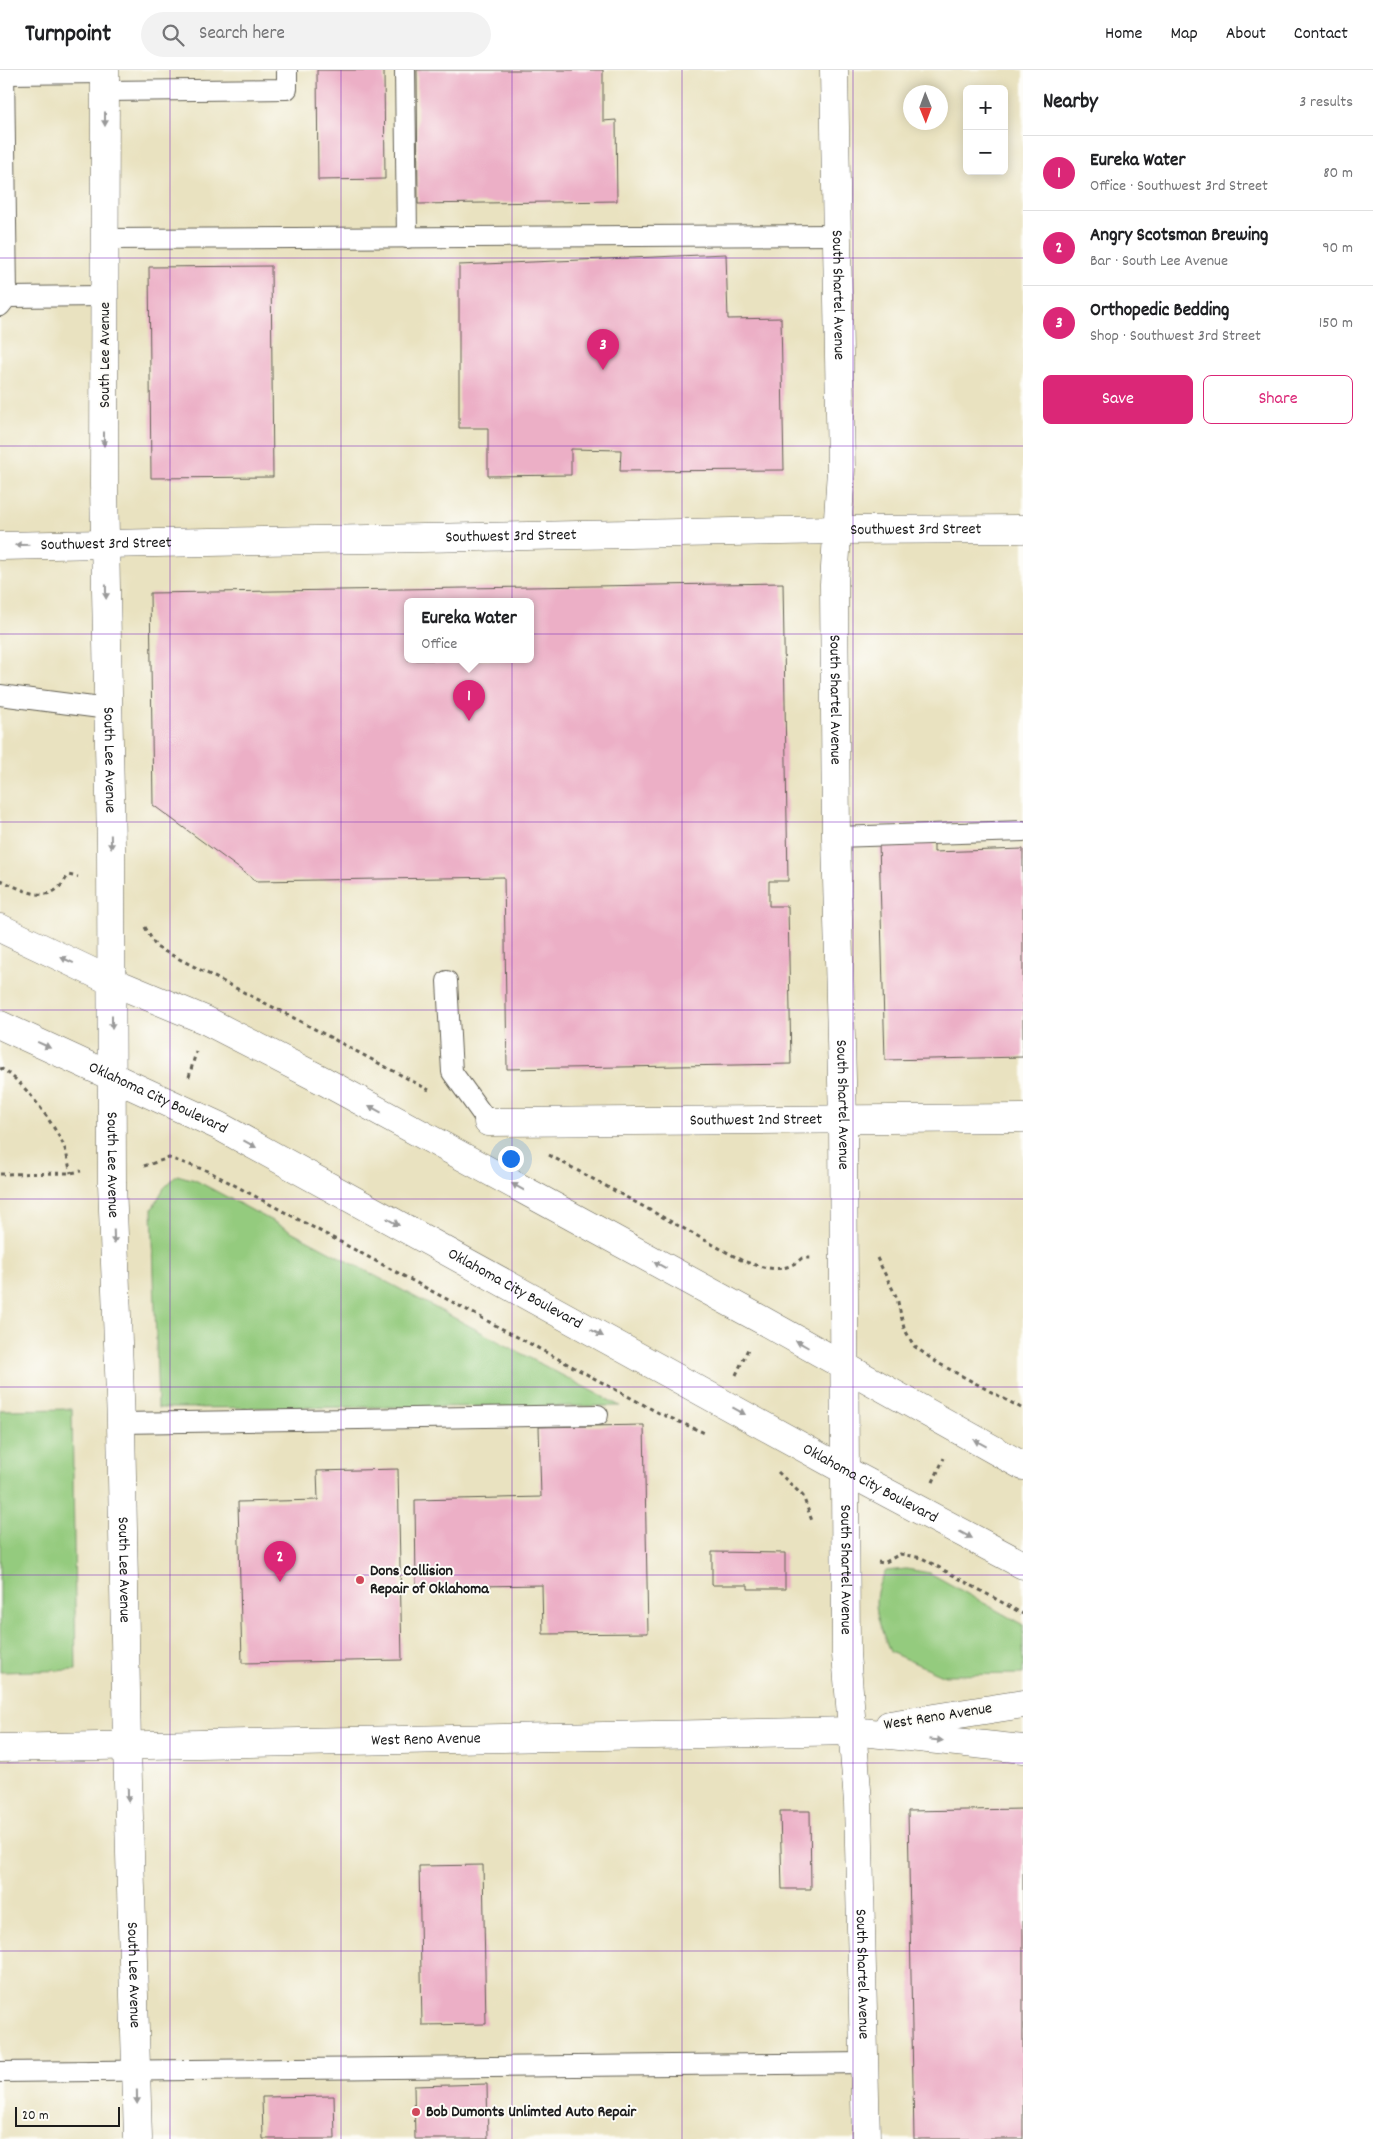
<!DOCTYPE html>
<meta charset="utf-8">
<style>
:root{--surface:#fff;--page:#f2f2f2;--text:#202124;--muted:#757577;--line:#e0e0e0;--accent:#db2777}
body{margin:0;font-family:Dekko,sans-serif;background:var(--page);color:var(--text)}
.controls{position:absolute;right:15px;top:15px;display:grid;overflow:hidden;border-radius:8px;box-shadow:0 2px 12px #0003}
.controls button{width:45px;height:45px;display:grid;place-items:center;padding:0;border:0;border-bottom:1px solid var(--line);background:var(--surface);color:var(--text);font:25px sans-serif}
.compass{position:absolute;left:903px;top:15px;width:45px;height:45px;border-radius:50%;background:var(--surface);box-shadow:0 2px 12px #0003;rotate:179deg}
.scale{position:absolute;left:15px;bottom:12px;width:105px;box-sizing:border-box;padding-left:5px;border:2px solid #1c1c1c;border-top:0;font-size:14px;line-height:18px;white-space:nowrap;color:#1c1c1c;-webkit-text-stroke:4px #fdfcf7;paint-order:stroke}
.you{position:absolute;left:510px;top:1088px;width:18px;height:18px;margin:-12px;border:4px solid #fff;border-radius:50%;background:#1a73e8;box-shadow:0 0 0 8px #1a73e833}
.badge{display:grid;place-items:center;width:32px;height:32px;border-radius:50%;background:var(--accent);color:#fff;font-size:16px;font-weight:700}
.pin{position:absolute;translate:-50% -41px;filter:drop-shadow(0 1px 2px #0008)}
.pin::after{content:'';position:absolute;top:26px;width:18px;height:15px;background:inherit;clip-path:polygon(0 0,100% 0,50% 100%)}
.popup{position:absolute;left:404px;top:528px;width:130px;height:65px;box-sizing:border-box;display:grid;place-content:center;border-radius:8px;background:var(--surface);filter:drop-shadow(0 1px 4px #0005);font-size:16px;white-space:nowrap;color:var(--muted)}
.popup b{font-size:19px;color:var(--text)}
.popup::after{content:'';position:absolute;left:50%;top:100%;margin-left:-10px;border:10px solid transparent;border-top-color:var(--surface)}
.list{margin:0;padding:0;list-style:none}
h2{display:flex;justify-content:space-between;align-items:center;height:65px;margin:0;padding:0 20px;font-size:21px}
h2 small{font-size:16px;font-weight:400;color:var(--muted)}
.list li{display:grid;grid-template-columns:32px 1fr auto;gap:15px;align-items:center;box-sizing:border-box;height:75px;padding:0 20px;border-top:1px solid var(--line)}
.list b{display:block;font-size:19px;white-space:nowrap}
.list p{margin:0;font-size:16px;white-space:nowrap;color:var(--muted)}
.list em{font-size:16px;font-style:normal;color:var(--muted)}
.actions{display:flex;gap:10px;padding:15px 20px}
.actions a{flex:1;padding:11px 0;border:1px solid var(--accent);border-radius:8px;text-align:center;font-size:18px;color:var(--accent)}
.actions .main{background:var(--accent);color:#fff}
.icon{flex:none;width:28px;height:28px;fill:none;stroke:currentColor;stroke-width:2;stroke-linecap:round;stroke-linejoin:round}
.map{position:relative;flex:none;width:1023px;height:2069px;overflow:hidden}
header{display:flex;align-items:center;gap:30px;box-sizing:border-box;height:70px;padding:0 25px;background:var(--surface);border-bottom:1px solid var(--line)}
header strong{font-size:24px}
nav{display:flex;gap:28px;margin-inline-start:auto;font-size:18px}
.search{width:350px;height:45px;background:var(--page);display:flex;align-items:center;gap:12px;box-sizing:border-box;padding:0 18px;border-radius:28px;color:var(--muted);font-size:19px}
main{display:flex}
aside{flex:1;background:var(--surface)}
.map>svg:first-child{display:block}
.green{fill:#94cb7e;stroke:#58744d}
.building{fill:#ecafc6;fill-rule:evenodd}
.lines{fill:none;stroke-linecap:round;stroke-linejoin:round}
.lane-casing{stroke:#646155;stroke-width:22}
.street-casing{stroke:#646155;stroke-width:29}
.secondary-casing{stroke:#646155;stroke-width:29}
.primary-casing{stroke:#646155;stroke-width:29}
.path{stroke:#646155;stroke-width:3;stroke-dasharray:4 4;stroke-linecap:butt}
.lane{stroke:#fff;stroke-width:20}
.street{stroke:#fff;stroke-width:28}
.secondary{stroke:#fff;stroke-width:28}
.primary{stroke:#fff;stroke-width:28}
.oneway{fill:#999}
.grid{fill:none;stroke:#7b2cbf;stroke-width:1;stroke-opacity:0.55}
.poi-dot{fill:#d1495b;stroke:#fdfcf7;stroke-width:2}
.labels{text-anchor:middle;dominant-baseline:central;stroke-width:4;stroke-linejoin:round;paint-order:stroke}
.street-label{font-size:16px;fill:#1c1c1c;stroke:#fdfcf7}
.poi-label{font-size:16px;font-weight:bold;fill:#1c1c1c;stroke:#fdfcf7;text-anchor:start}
</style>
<header>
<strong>Turnpoint</strong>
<div class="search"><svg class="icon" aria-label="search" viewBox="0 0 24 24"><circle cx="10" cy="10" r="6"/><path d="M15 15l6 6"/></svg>Search here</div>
<nav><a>Home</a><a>Map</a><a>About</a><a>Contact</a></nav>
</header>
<main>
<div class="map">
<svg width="1023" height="2069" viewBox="0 0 1023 2069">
<rect width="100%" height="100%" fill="#fdfcf7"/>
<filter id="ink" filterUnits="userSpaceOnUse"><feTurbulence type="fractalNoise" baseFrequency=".02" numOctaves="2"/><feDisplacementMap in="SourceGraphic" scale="10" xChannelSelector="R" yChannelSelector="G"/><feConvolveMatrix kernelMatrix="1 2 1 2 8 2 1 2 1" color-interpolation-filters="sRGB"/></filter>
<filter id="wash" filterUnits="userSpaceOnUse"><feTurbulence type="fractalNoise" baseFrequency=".0096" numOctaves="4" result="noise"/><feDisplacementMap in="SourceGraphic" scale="20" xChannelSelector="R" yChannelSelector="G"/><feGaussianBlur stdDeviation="1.12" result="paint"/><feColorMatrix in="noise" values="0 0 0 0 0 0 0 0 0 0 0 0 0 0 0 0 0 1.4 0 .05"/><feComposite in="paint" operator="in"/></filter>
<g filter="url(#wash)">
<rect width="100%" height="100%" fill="#e9e2c0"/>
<g class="green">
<polygon points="177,1105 195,1110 620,1336 158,1338 152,1139 164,1118"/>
<polygon points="72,1339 76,1600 0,1602 0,1340"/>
<path d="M906,1499L930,1503L1023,1555V1604L942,1605L890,1582C879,1553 867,1530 886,1501Z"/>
</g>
<g id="blocks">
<g class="building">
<polygon points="317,0 384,0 385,109 318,110"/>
<polygon points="417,0 603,0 603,51 616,50 617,131 418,134"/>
<polygon points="726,184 728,249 781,248 784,400 620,401 621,380 571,379 571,405 488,406 488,358 459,358 459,195"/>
<polygon points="271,196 273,407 151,408 149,197"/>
<path d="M783,513L788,811H769V836H788L791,994L507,999L504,807L256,811L153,735L150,523ZM408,532H530V590H408Z"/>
<polygon points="934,770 934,782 1023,779 1023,987 885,990 879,772"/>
<polygon points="644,1355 648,1563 543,1564 542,1515 416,1517 415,1430 541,1427 539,1357"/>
<polygon points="398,1399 402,1590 242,1593 238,1432 318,1430 317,1401"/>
<polygon points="712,1482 785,1483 785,1519 748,1519 748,1515 712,1515"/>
<polygon points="1023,1739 1023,2069 914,2069 908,1741"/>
<polygon points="780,1741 810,1741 811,1819 782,1819"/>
<polygon points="483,1795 486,1954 422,1955 419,1796"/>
<polygon points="487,2014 488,2069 415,2069 414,2016"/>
<polygon points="334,2026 335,2069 263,2069 262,2027"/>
</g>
</g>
</g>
<g filter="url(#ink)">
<use href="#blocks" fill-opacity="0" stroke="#646155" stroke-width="1"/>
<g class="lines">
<g class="lane-casing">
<g id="lane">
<polyline points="4,0 7,227"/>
<polyline points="405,0 407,168"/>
<polyline points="4,4 105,3"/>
<polyline points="105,21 287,19 287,0"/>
<polyline points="105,169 837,165"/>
<polyline points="0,236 7,227 105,226"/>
<polyline points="0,625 108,639"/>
<polyline points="836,767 1023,761"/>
<polyline points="447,911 452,1002 488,1052"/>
<polyline points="121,1353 598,1345"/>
<polyline points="0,2002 865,1993"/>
</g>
</g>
<g class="street-casing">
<g id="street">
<path id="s1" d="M105,0L104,416L111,776L112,1113L121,1353L127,1676"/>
<path id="s2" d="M488,1052L1023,1048"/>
</g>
</g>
<g class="secondary-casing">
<g id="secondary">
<path id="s3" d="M834,0L841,400L834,514L836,767L843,1051L846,1584L858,1732L866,2069"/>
<path id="s4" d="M0,476L837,460L1023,459"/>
<polyline points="889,1655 1023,1634"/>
<path id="s5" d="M127,1676L138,2069"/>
<path id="s6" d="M0,1678L852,1661L1023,1679"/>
</g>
</g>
<g class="primary-casing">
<g id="primary">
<polyline points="0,858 111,911 205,950 324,1011 762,1250 1023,1396"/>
<path id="s7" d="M0,955L219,1056L846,1401L1023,1495"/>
</g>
</g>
<g class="path">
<path d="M0,810C26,821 51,838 68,805L78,807"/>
<polyline points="145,857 156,877 292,947 429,1020"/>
<path d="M0,998C23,1010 50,1049 62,1072C67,1081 68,1093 71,1103"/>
<polyline points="189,1007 196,982"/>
<path d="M549,1085L743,1191C764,1198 783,1205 802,1188H811"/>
<polyline points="144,1096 169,1088 208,1101 659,1343 707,1364"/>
<polyline points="0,1104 71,1103 81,1101"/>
<polyline points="877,1188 897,1228 904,1258 914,1276 936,1292 1023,1339"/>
<polyline points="736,1305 748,1279"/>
<polyline points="778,1402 803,1426 812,1451"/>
<polyline points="933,1412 944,1388"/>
<polyline points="878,1492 884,1493 900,1484 922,1488 1023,1544"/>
</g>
<use href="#lane" class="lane"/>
<use href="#street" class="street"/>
<use href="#secondary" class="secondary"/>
<use href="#primary" class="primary"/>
</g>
<defs><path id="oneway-solid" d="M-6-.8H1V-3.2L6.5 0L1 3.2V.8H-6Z" transform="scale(1.25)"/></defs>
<g class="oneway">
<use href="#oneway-solid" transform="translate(105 49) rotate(90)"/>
<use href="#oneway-solid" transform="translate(104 369) rotate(90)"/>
<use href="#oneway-solid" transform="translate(22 475) rotate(179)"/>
<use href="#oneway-solid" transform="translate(106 522) rotate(89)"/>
<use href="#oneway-solid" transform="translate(111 772) rotate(89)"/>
<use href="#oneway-solid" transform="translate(67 890) rotate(-155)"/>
<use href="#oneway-solid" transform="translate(112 952) rotate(90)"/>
<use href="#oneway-solid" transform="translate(44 975) rotate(25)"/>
<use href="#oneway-solid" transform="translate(375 1039) rotate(-151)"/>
<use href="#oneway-solid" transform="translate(250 1074) rotate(29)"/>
<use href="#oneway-solid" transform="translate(518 1117) rotate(-151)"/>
<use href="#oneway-solid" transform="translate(393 1152) rotate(29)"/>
<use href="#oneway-solid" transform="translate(114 1167) rotate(88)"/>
<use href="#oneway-solid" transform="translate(660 1195) rotate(-151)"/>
<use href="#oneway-solid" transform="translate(597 1263) rotate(29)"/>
<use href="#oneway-solid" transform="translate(802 1274) rotate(-150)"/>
<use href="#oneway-solid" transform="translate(739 1341) rotate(29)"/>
<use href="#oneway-solid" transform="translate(980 1373) rotate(-152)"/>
<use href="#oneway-solid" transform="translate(966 1465) rotate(28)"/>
<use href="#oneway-solid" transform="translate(936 1670) rotate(6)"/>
<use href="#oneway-solid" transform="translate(128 1725) rotate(89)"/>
<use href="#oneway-solid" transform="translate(137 2027) rotate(89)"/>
</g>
</g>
<path class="grid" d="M170,0V2069M341,0V2069M512,0V2069M682,0V2069M853,0V2069M0,188H1023M0,376H1023M0,564H1023M0,752H1023M0,940H1023M0,1129H1023M0,1317H1023M0,1505H1023M0,1693H1023M0,1881H1023"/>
<g class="poi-dot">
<circle cx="360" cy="1510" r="5"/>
<circle cx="416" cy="2042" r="5"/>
</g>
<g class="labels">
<g class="street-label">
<text stroke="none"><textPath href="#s3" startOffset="225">South Shartel Avenue</textPath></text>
<text transform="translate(105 285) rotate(-90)">South Lee Avenue</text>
<text stroke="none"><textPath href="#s4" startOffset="916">Southwest 3rd Street</textPath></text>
<text stroke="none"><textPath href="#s4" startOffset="511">Southwest 3rd Street</textPath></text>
<text stroke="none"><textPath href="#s4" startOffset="106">Southwest 3rd Street</textPath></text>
<text stroke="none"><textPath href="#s3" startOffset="630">South Shartel Avenue</textPath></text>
<text stroke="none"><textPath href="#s1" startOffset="690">South Lee Avenue</textPath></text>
<text stroke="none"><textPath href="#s7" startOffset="174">Oklahoma City Boulevard</textPath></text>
<text stroke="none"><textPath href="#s3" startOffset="1035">South Shartel Avenue</textPath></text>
<text stroke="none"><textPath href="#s2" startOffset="268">Southwest 2nd Street</textPath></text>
<text stroke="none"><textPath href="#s1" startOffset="1095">South Lee Avenue</textPath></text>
<text stroke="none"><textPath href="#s7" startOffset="579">Oklahoma City Boulevard</textPath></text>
<text stroke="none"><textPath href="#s7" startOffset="984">Oklahoma City Boulevard</textPath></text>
<text stroke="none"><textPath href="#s1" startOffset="1500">South Lee Avenue</textPath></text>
<text stroke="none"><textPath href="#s3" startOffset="1500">South Shartel Avenue</textPath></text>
<text transform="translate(938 1647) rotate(-9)">West Reno Avenue</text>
<text stroke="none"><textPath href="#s6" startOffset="426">West Reno Avenue</textPath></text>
<text stroke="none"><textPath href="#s5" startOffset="229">South Lee Avenue</textPath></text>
<text stroke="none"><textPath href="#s3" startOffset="1905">South Shartel Avenue</textPath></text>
</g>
<g class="poi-label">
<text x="370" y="1501">Dons Collision<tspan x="370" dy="18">Repair of Oklahoma</tspan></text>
<text x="426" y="2042">Bob Dumonts Unlimted Auto Repair</text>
</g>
</g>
</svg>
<div class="controls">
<button>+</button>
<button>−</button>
</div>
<svg class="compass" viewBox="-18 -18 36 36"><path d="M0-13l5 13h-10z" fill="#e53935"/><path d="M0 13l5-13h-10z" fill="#757577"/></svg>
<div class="scale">20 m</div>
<div class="you"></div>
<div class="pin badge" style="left:469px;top:651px">1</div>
<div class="popup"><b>Eureka Water</b>Office</div>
<div class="pin badge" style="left:280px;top:1512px">2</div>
<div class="pin badge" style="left:603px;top:300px">3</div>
</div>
<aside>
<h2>Nearby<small>3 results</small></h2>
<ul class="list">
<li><span class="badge">1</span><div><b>Eureka Water</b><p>Office · Southwest 3rd Street</p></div><em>80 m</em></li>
<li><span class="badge">2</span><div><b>Angry Scotsman Brewing</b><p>Bar · South Lee Avenue</p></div><em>90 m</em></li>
<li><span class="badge">3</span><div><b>Orthopedic Bedding</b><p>Shop · Southwest 3rd Street</p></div><em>150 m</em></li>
</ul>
<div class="actions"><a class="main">Save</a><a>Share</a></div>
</aside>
</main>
